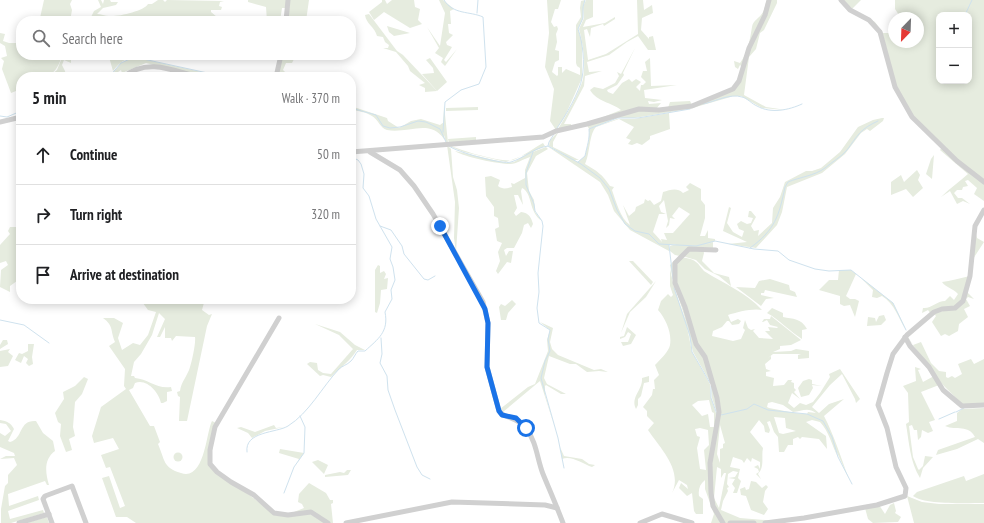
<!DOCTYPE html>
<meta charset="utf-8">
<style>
:root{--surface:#fff;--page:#f2f2f2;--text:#202124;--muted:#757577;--line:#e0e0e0}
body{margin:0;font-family:"PT Sans Narrow",sans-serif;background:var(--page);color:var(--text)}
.controls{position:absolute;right:12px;top:12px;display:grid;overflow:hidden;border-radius:8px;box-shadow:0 2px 10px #0003}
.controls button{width:36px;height:36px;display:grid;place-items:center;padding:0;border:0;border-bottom:1px solid var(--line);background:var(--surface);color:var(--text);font:20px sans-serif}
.compass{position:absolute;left:888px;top:12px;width:36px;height:36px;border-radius:50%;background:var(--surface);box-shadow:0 2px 10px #0003;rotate:203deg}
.stop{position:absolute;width:12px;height:12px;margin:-9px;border:3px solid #1a73e8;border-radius:50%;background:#fff}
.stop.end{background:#1a73e8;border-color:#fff;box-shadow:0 1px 4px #0008}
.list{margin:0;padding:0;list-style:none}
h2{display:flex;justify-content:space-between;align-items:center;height:52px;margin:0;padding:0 16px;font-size:17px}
h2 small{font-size:13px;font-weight:400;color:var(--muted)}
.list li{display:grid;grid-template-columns:26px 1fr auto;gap:12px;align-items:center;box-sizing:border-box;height:60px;padding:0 16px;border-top:1px solid var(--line)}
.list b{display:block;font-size:15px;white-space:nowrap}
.list em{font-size:13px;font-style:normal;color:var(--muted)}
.icon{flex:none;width:22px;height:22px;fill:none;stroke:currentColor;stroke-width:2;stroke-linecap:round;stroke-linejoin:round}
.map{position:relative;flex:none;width:984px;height:523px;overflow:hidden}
.search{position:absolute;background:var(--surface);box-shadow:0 2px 10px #0003;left:16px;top:16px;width:340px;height:44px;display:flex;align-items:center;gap:10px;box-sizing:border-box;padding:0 14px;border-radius:16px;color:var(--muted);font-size:15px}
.panel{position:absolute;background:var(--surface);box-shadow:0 2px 10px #0003;left:16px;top:72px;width:340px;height:232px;border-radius:16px}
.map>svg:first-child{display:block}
.green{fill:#e6ecdf;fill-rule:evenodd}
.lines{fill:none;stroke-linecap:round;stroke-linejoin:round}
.stream{stroke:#cfe2ee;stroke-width:1}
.minor{stroke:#d0d0d0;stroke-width:5}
.route{stroke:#1a73e8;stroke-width:5}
</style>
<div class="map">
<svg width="984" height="523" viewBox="0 0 984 523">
<rect width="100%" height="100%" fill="#fff"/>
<g class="green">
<polygon points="44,0 72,0 70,4 72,10 70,21 34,21 40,18"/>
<path d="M98,0H101L103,4L104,0H110L111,2H118L116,5L103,8L97,14C101,14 105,16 109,16C118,17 144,11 148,4H152L158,0H163L165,2L167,0L224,1L220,2L219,6L222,7L221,10H211V12L217,17L220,21H89L94,11L101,7Z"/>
<polygon points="248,0 287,0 286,8 282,8 280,21 267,21 266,7 248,2"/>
<polygon points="289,0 309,0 306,21 287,21"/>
<polygon points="382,0 385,0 387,4 392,0 414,0 415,7 420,9 418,20 422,24 410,28 384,12 374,20 369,12 382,2"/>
<polygon points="439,0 443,0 454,9 450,11 451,24 448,24 449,33 453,35 446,42 447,45 452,47 444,60 446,62 457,49 445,66 441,62 443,58 435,53 439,48 427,27 440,46 445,13"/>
<polygon points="547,0 561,0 558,9 555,9 551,22 554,27 557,26 558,29 556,34 557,42 555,50 559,51 559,60 555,62 552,72 557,76 558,75 558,67 562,67 562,73 566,69 580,75 580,68 577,66 576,63 576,25 581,17 580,8 581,1 585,0 583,7 583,18 578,29 582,41 582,78 565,116 556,130 550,121 554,89 545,67 549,33"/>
<path d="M586,0H593V17L586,20L583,27L605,23L615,17V19L604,26L603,24L591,28L590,37L587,29L584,30L588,60L606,54L638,34L637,0H643L644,10L652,5L653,13L642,18L641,30L649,39V37L653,36L656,50H648L638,36L627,42L609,55L587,62L589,72L602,71L585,76L584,86L564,124H571V126L558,129C565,118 580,91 583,79C586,64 583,43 579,29L584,18L583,7Z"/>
<path d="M767,0L765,11L742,67L740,65L738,69L735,67L734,61L740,63C748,53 750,39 752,27C753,20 760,18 763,12C765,9 765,4 767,0Z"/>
<polygon points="770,0 777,0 777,3 764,30 760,33 756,49 749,57 744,95 766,107 786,110 762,108 741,96 734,96 689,109 634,118 617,118 589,129 587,125 639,110 688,107 734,89"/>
<polygon points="842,0 861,0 852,9"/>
<path d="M895,0H984V181L958,160L913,116L896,86L883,35L870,19L875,22L883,33H894V42H918V18H897L899,15L895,9ZM939,15H969V81H939Z"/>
<path d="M369,14L397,51L403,55L437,91L425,92V88L419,85L425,83L410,71L408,66L396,52L383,48H388L389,45L385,42L383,37L377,36C375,27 366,24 365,15Z"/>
<polygon points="387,26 410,33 394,36 389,32"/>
<path d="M0,33L5,34L3,41L9,43H21V55H62C55,81 43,77 21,77V89L11,93L2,69L4,61L1,58L7,56L5,46L0,43Z"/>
<path d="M635,48L623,73L624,75L617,85L607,90L608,92L613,94L622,83L629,79L632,82L636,79L641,82L636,87L640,91L641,85H643L646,82L641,77L643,71H647L645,62L650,58L651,86L677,85L644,90L645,98L662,100L654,102L648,101L649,104L661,103L655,110L645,109L598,119L621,110C611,102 597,102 590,90L594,87L603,89L615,83L619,76L617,72L621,74Z"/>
<polygon points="63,55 98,55 83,60 78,58 71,59 71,63 64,60 62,65 65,71 66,77 49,77 57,70"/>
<path d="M100,55H153C134,61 128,52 113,71L109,57Z"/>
<polygon points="282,55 296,55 292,63 286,63 283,70 285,72 281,77 277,77"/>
<polygon points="134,57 224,77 203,77 146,63 122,73 121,70 115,74 115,77 110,77 121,63"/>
<polygon points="430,58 447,82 437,91 422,74 434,73 433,68 426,60"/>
<polygon points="690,101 692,105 668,108 670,102"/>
<path d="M444,105L448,143H446L444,135V139C430,118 408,134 387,130C380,128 378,119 372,116C366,112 358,111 351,110V106L387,118L388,121L399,128L411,121L421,119L440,125L444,122L443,132Z"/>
<polygon points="478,107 478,110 446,111 446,108"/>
<path d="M669,113L670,129L650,136V139L642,145L637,143L632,145L628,144L631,140L626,138L634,127L619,119L596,127C589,134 590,154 585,164C597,171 602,174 610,186L614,187L612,190C616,201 620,218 630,225L623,205L629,216L635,211L636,207L644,203L645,199L648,201L650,200L654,205L661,201L663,192C670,190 677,187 683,193L689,190L686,187L690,183L701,189V200L705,205V218L700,236H705L708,230V238L715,239V241L704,245H690H704L713,242V248L696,247L680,256L675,255L670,251V246L676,244L669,245V251L630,230L614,211L608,195L600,182L547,146L568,157L549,146L550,140L559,131L553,142V147L579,160H574L578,162L585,156C587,147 590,139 589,129L617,119H634ZM664,200L668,221L666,228L669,225L670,218L675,219L672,216L679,207L690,214L673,233H664L667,240L661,239L662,242L653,232L659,214H666L661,212L659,206Z"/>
<polygon points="882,118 884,118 883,121 870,131 867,129 861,133 845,154 822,173 787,187 782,212 777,225 756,248 728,244 747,242 723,231 729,207 731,208 727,223 733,232 742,237 744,231 739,229 737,224 741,221 747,224 751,223 753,218 748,217 749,211 751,211 756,217 751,226 754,231 759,230 758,236 772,223 773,208 780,197 785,182 806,171 812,171 821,168 840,152 858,127 873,120"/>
<polygon points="476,137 476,140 449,143 448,139"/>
<path d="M543,143L545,146L530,153L546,147L548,149L536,156L527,173L529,191L534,200L535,212L542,221C528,212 533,193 522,188L521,191L523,205L518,195H514L517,208L514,213L516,216L521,212C529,213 531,217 533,224L531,228L528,223L524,225L522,233L514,248H507L504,250L506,256L509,251H513L511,263L507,262L498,274L496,271L500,261L498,252L502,243L497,241L495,229L499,227L498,218L494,216V207L486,196L485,177L491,176L500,180L498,186C503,190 507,188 512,187L511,183L514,184L525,178V170L530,157C523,159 517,164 510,164C498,164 464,157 455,151L507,163L514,162L527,154L506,162L464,152L449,146L450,145C457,150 504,163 513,160C522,157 534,148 543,143Z"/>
<polygon points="447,145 451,149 453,177 457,190 459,208 456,252 454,238 455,202"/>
<path d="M942,147L984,183V201L974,194L977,188L968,180L965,181L968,186L963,187L962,190H957L954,193L958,198H962L970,204L963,201L957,204L950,191L941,197C950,188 959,182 968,174L940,150Z"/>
<polygon points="934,155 932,179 926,174 931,159"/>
<polygon points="917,170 920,175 918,180 923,188 913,197 906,189 891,195 891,182 901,175 904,182"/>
<polygon points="21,223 21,278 10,286 10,292 0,287 1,270 8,265 6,261 0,263 0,245 10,234 8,231 10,227 16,227"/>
<polygon points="976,234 977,238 984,242 973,259"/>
<polygon points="689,250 703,250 704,253 702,261 714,273 729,277 731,286 719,276 705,269 696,260 682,256"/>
<path d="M681,257C686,258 693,259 696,262C699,264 701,268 704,271C724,284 746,292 762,310C753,308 737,312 728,315L731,322L738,319L741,321L739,324L732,325L729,321H727L722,327L713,331L712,336L733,341L741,339L745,330L743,328L745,320L748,328L751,330L755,329L753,331L759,338L773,339L765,331H770L768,327L777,328L778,327L770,325L767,320L763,322H762L764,319H770L771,316L801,340L791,345L780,346V349L773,352L791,351L796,349L809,351V358L798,359V355L801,354H773L768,358L771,356V359L765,364L766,369L771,371L766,372V376L774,378L773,386L784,385L788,380H792L791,382L794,383V388L796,390L794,392L800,399L792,393L788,403L794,408L800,403L806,405L813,402L820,393L830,377L829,374L840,369L860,399L856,403L855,399L842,374L830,385L812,407L819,413L829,404L844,399L824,416C834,435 841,458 849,479L835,448L838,457C832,446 829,431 820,422L812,420L806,422L826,436L827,449L819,439L802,437L800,439L798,437L793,439V445H788L784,452H779L778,437L774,432L770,421L767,422L770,430L769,433L765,432L764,426L759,420L750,432L763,448C761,456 765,467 758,474L761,479L756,474L759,472L758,469L754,467L758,465L760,469V462L752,458L751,462L747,458L744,463L742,460L733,457L730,467L740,469L738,478L741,481L737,493H733L735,488L732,484L735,479L728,478L735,477L738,472L733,471L728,474L727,484L729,487L727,488L728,491L723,501L721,510L740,518L778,521L761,523H724L714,506L711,470L719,416L722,415H720L709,371L696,344L677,289L676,263ZM772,402L783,405L793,412C802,411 808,407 816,413L808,412L807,414L783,412L795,413L769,408L767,407L768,403ZM774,417L785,418L786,428L796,431L783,434L779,433ZM720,425L725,443L723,444V448L720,449V463L717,454ZM717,467L721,469V478L724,473H726L719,508L714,498Z"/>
<path d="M675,260L674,281L713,383L717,413L712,398L711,384L693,352L686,322L692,352L710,384L711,398L716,413L711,499L722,523H711L714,514L705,489V480C700,484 698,489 699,496L703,499V514H696L694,511L692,493L687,496L679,488L681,483L688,489L687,485L679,480L672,493C683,470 660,448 648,430L654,423L647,416V411L643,407L652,395L653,389H655L654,380L659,375L655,365C660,360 669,351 670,345C672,333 666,319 658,310L661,301L668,294L671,297L673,295L670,286V269L674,287L686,322C681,303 673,285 670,265ZM709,400L712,412L714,413V427H710L708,414L702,416L692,405L698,401ZM700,428L708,430L709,445L704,450L706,470L700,469L697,448L700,437L697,436L695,429Z"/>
<polygon points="629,261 633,261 653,282 651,285"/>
<polygon points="378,265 380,266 380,273 384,271 386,274 384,279 388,278 387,289 381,290 380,303 377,313 375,312 375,270"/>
<polygon points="839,270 851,270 856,274 846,296 850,299 855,299 859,301 855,317 850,305 844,306 840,304 840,296 819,290 829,280 838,280"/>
<path d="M970,276L960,305L931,314L928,310L922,313L923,308C931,309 937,301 945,301L950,296L954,300L958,294C953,288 946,288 942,282C950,281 960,278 970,276Z"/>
<path d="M860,277L893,303L906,330C898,318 895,304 882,296L877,298L872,297L873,290Z"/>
<polygon points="770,279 789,285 790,290 795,292 797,297 765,290 764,293 761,293 761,295 774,298 766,299 761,306 736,287 755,288 759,281"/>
<polygon points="656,281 646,297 630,312 621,333 627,314"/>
<polygon points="967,292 974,299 968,297 966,299 970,306 964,309 968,317 959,324 958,331 949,336 945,334 941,336 932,322 936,316 934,314 908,337 913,345 921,342 931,363 939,371 946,372 946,377 948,378 952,376 955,378 962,374 958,364 971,359 974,364 984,359 984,403 963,405 942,384 907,337 934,313 953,309"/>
<path d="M140,299H205L202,310L209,315L212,314L207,326L187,421H179L180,397L178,396L177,392L180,391C181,382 188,375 190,367C192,361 196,343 195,337L176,336L172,341L171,338H165V327L160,337H157L165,319L159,313L152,335L141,354L134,362L131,376H134L135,378C148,379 156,389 171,387L172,391L167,392V401L163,403H161C159,393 147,378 135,383L133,388L129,390L150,426H154L160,442L158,444C165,460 163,468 181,473C205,481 206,432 212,421L216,423L210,465L273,513H308L326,523H136L127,517H116L102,478L109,476L120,508L125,506L110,467L106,468L101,455L119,449L113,438L94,443L92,436L101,407L126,389L124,386L125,369L109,346L115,342C110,330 114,326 103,318H114L123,323L118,338L122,350L133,343L140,345L148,335L156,312L148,310Z"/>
<polygon points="512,300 516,304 508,313 506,320 501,320 499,307 501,304 505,306"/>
<polygon points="537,304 540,322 553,328 550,342 552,349 558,355 594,370 601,369 608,372 599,371 587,372 576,364 570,364 549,356 544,378 547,384 566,394 561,394 546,385 545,386 545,394 555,428 540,381 503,412 500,409 528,387 535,384 548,351 547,340 550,330 540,322"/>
<path d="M772,308L783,313V317C793,319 801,318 807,329L802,330V339C789,331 780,320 767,313Z"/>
<polygon points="884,315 886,320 881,325 867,326 868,317 875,318 876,322 879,316"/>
<path d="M315,324L340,332L355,345L365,350H357C349,362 341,367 331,377L323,375L320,376L307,364L310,362L317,363L318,370L323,373L331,374L353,349L339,335Z"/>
<polygon points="627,327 636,335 631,344 623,346 621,342 628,342 631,334 628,332 625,337 620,339 620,337 624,336"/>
<polygon points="3,340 7,340 8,344 0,349 0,351 10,349 8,352 13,356 8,366 0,367 0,345"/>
<polygon points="28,344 34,344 32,357 33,364 29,366 26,363 28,359 24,356 21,363 15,360 19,353 22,354 28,351"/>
<path d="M915,367L921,369L918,370L923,382L934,376L939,385L921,392L935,420L929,422L933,431L928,433L922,430L921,437L918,440L917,430H914L912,425L909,426L913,457L918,469L919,470L923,466L925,456L933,457L923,468L920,478C910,462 909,442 906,424L909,422L908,393L903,386L916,381Z"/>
<path d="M649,376V382L644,383L641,396L638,399V405L636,409C630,397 643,390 642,378Z"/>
<polygon points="84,377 88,379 82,394 75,402 73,427 75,436 69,439 72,450 66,452 60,436 61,424 58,422 55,413 64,399 63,392 75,386"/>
<polygon points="809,379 812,380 812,384 822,386 812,385 813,388 809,395 801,397 798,388 803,381"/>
<path d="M984,408V443L978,439L957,449L936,455L938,450L975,437C968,424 957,431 945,426L957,421V413L962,409Z"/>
<path d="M0,420C7,421 11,423 14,429L8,441L10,442C24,438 18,420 36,421L43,433L53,441L55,451C44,459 45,472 49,485H47L45,481L8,494L9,506L38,496L39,500L8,511L10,519L43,510L44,513L11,523H1V509L5,486L8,483V475L17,465L14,458L0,459L6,456H15L14,453L0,447V433L5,436L11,431L6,424L0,423Z"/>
<polygon points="274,425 276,428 284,427 265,431 252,438 248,433 237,428 241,427 255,432"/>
<path d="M560,447L564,456L582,459L589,464L595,465L592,467C583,464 571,455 562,459Z"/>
<polygon points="280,449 304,453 297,463 299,459 279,453"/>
<circle cx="178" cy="457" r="4.5"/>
<polygon points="318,460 328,465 324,474 312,462"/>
<polygon points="347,470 351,470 348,475 325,477 325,475 340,472 344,473"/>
<path d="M984,474V503C968,503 925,505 913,496L917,492L964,476L966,481Z"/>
<polygon points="751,481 756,482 762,488 766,485 768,487 765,491 763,502 768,509 764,515 751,510 746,496 741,495 740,489 745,487 746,490 749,489"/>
<polygon points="309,483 326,493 330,500 333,500 333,503 331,504 333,523 329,523 315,513 294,512 304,508 302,504 298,502 299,494"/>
<polygon points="907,496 922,502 939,504 984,504 984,523 914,523"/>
<polygon points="894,503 896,511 895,513 901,517 898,522 873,523 868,519 865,508 879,505 885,514 890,505"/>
<polygon points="47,517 49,523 26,523"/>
</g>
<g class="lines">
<g class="stream">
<polyline points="477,13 478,0"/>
<polyline points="965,15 972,0"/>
<polyline points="109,77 121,63 134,57 226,77"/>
<path d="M703,104C714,102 730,93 742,97C747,98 752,104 757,106C771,114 789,110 802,104"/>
<polyline points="351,108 376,115 383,126 390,128 400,127 418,121 426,122 440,129 446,142"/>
<polyline points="0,116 7,117 21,111"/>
<path d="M557,128C565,117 580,91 582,78C585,63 583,43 578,29L583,18V7L585,0"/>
<path d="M443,132L445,102L461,90L479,84L486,67L483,17C470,11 453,15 444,0"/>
<path d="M449,146C456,152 504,165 511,162C524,158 534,148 548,146L581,164L600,178L609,189L617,210L625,224L635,231L649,234L659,244L696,246L715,241L754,249L778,251L789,260L815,269L829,271L851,270L893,303L906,330"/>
<polyline points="548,146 549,142 554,134"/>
<polyline points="533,152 526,173 526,185 534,204 535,211 542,221 543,226 538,273 539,292 537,308 539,323 550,330 548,339 550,351 545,361 541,378 558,438 564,468"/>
<path d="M578,162L585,156C587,146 590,139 589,129L617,118H638L690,109"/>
<polyline points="380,226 391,230 402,246 404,254 424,279 428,280 435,276"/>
<polyline points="669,245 673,279"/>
<path d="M750,248C775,230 779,216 785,187L788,182C800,177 814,176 825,168C832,162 841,157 847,150C858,135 860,129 878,121"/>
<polyline points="674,288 690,336 692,352 710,383"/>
<polyline points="0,320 24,325 49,343"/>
<polyline points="381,338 382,354 380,363 387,376 388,390 395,410 417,467 422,475 430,479"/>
<polyline points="711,386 711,398 717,414"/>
<polyline points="956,412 964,408"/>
<polyline points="721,415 747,409 754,404 768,410 807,414 823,421 832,437 838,457 852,484"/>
<polyline points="939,419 955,412"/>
<path d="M247,452C244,431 277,433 288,426C309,413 322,387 339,369C342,366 347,365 351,361C354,358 355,354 358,351H365C378,339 389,332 385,312L392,299L391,290L395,280L393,267L390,259L392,247L376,219L369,196L363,188L364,174L361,164L358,160L351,157"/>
<polyline points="284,493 294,467 304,453 305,427 300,416"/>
</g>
<g class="minor">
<polyline points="841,0 850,10 869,20 880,32 895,87 912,117 957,161 984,182"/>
<polyline points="286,21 288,0"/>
<path d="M123,77C147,58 172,70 198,77"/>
<polyline points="276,77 281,55"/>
<polyline points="0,122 21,117"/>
<polyline points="351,152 543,137 556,131 587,124 639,109 659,110 692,106 733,89 739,81 749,48 765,15 769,0"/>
<path d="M370,152L400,170L414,186L433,214L483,302L488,323L487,367L499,411C503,418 517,417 526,428C537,443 537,459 543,474C550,491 557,507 563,523"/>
<polyline points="716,250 689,249 675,263 675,283 685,307 696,344 705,357 717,398 719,412 710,463 711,493 713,506 723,523"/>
<polyline points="279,318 215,427 210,450 210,464 217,472 231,482 254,495 274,513 288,515 311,512 328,523"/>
<polyline points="905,337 910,346 929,367 943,390 962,406 984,405"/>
<polyline points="19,523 49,514"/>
<polyline points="52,523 43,499 45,496 72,486 86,523"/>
<polyline points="346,523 452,502 545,505 557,508"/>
<polyline points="640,523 662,514 692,523"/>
<polyline points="730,523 754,523"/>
<polyline points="765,523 804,518 877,505 905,496 906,488 896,467 887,428 878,405 887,373 893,354 907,335 934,312 942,309 955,308 963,301 970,276 975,226 984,210"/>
</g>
</g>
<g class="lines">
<polyline class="route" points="440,226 485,309 488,323 487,367 499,411 502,415 516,418 526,428"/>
</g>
</svg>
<div class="controls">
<button>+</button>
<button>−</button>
</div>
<svg class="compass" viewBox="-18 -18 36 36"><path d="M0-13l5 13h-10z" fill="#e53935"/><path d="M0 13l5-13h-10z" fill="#757577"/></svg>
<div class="stop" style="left:526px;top:428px"></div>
<div class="stop end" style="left:440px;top:226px"></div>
<div class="search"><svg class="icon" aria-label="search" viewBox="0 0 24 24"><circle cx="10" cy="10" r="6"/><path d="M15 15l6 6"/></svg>Search here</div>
<section class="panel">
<h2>5 min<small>Walk · 370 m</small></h2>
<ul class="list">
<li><svg class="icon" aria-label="ahead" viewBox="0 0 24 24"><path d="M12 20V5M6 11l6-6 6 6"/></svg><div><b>Continue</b></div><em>50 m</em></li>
<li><svg class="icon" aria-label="right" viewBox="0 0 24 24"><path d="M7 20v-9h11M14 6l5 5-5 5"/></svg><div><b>Turn right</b></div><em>320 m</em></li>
<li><svg class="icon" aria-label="arrive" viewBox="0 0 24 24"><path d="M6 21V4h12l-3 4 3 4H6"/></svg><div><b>Arrive at destination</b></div></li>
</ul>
</section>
</div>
